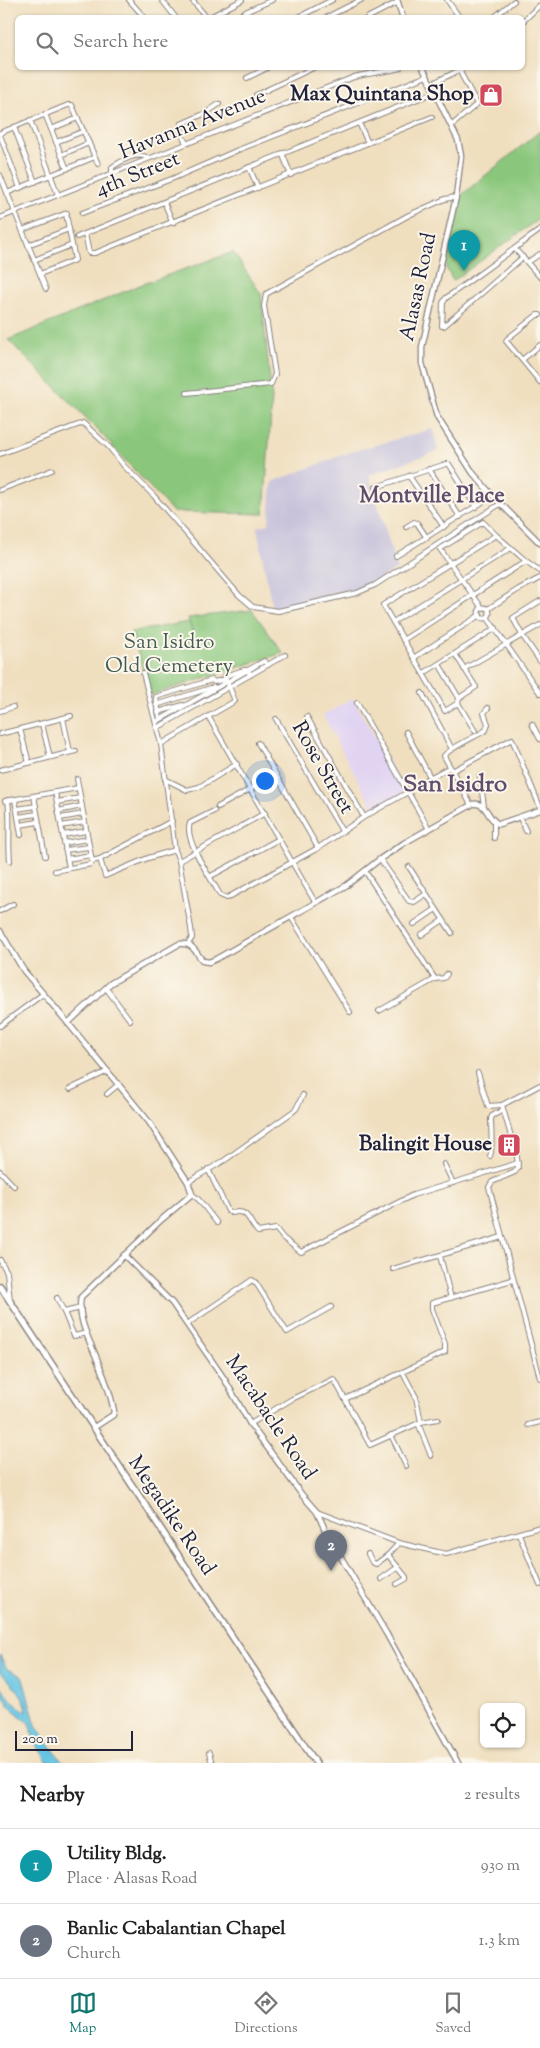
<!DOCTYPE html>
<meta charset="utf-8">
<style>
:root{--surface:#fff;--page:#f2f2f2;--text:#222;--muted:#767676;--line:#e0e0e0;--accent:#0f766e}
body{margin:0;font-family:"Sorts Mill Goudy",serif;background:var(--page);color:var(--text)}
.controls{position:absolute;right:15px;bottom:15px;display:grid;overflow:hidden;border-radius:8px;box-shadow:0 1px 4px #0004}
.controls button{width:45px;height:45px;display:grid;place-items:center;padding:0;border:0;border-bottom:1px solid var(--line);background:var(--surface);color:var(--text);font:25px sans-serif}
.scale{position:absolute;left:15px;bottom:12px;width:118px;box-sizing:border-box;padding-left:5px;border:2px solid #22223b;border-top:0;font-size:14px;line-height:18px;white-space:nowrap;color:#22223b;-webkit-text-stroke:4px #fbf7ec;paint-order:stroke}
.you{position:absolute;left:264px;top:780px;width:18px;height:18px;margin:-12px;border:4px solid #fff;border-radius:50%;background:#1a73e8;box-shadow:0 0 0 8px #1a73e833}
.badge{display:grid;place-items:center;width:32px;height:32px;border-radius:50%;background:var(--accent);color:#fff;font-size:16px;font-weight:700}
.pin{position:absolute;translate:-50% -41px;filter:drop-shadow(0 1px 2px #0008)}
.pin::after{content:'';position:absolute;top:26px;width:18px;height:15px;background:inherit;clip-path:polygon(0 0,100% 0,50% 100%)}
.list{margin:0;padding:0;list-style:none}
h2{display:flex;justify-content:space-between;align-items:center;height:65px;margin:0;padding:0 20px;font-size:21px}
h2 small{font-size:16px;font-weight:400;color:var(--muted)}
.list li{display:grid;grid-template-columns:32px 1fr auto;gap:15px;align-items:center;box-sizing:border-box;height:75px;padding:0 20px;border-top:1px solid var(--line)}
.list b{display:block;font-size:19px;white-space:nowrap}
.list p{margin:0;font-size:16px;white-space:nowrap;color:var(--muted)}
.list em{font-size:16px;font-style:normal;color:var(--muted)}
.icon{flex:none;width:28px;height:28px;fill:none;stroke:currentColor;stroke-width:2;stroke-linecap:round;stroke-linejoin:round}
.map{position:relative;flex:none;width:540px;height:1763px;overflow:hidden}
.search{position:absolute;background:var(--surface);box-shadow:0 1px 4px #0004;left:15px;right:15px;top:15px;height:55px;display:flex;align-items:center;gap:12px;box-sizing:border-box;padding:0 18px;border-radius:8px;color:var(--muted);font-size:19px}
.sheet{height:215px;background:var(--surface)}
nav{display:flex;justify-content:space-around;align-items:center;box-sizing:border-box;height:70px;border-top:1px solid var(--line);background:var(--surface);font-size:14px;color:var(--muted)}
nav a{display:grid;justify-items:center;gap:2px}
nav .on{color:var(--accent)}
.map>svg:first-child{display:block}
.built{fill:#e1d4f3}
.industrial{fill:#c5c0da}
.green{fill:#8ac77c;stroke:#56745c}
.water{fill:#64c4e2;stroke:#43738e}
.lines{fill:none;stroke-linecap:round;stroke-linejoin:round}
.minor-casing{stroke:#89807d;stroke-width:6}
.tertiary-casing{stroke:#89807d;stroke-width:7}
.secondary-casing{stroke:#89807d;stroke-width:8}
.minor{stroke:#fff;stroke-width:4}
.tertiary{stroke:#fff;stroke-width:4.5}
.secondary{stroke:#fff;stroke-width:5}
.labels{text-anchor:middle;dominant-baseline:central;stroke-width:4;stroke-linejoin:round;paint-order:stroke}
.poi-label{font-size:21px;font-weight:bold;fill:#22223b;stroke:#fbf7ec;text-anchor:end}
.street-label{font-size:21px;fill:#22223b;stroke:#fbf7ec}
.park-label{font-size:21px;fill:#465c52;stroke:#fbf7ec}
.neighbourhood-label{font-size:22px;font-weight:bold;fill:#614d6e;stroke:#fbf7ec}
.quarter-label{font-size:24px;font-weight:bold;fill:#614d6e;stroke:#fbf7ec}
</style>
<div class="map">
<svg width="540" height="1763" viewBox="0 0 540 1763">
<rect width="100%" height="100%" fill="#fbf7ec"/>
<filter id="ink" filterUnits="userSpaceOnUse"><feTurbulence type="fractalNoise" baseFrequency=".02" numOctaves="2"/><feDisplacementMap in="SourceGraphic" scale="10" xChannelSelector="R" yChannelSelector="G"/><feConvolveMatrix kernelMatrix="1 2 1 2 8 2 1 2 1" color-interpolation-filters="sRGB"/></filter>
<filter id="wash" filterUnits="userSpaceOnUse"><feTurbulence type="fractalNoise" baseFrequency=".0096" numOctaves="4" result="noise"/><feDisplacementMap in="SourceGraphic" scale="20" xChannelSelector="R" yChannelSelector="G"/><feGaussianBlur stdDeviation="1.12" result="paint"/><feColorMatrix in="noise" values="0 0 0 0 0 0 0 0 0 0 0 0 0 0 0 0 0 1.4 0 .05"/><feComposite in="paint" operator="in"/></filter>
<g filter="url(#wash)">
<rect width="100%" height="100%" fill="#f0dfbf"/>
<polygon class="built" points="353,698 405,792 374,810 323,715"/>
<polygon class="industrial" points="433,429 438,451 369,475 397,569 363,588 272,608 257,527 269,524 272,482 351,452"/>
<g class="green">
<polygon points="540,131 540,218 453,281 446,267 459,197"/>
<polygon points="233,252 261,294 272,399 264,514 173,512 93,425 8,340 140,285"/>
<polygon points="252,610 283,653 151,695 131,632 189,622 193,633 188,618"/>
</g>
<path class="water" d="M0,1655L7,1669L22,1676L36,1725L63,1763H53L50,1761L48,1763L35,1742L29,1723L11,1708L0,1690V1686L15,1704L27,1712C26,1695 11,1683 0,1672Z"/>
</g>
<g filter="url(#ink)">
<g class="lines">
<g class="minor-casing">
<g id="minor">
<polyline points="129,0 145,18"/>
<polyline points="162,0 176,18"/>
<polyline points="192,0 207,18"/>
<polyline points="447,0 460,18"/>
<polyline points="243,13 272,0"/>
<polyline points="208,18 242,0"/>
<polyline points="297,18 332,0"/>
<polyline points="325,18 361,0"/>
<polyline points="367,18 398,2"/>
<polyline points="493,18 514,1"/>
<polyline points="522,22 540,5"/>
<polyline points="247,78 267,68"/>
<polyline points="431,84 464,68"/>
<polyline points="256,95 313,68"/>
<polyline points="45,114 67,169"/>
<polyline points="30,120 58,195"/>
<polyline points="359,123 368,143"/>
<polyline points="451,126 477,104 459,70"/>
<polyline points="14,127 35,182"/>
<polyline points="51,129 78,118"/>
<polyline points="0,133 68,105 72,105 98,164"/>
<polyline points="0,135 20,188"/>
<polyline points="56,142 84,131"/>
<polyline points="186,143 181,133 181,124 206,113 219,104"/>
<polyline points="282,153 291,175"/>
<polyline points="61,155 89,143"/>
<polyline points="249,167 258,188"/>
<path d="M112,173V167C122,161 137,151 148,158"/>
<polyline points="0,175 46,289"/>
<polyline points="7,193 95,157"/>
<polyline points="164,202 173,223"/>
<polyline points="82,213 174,178 238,150 427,76"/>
<path d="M0,218L354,77C369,73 385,72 400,68"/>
<polyline points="22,230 67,213"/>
<polyline points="85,234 89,253 95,253 432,117"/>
<polyline points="77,237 435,92"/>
<polyline points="28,245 69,229"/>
<polyline points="515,249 540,277"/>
<polyline points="523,257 444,326 442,326 443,303 446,298 540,230"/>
<polyline points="34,260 72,245"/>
<polyline points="528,262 540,254"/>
<polyline points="40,274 75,260 66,214"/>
<polyline points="540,345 522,360 540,382"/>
<polyline points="522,360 506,341 507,339 537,315 540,315"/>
<polyline points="187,393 271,384 275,374 264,306 266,294 409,215 445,199 456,197"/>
<polyline points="0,454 83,423 109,447 124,466 154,496 239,595 253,607 278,611 357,593 375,585 500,504"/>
<polyline points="429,469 460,517"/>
<polyline points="409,476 444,527"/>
<polyline points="376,487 446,464 449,464 476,507"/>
<polyline points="0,490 52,470"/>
<polyline points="406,527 414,522 417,523 427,538"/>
<polyline points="396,556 481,503 491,494"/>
<polyline points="540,601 513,618 522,635 540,661"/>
<circle cx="484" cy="613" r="5.5"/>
<polyline points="482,608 440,549 483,522 496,535"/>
<polyline points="488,609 519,589 540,578"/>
<polyline points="487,617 540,693"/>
<polyline points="393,622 511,548"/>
<polyline points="403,640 526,561"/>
<polyline points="455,654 476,687 459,698"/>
<polyline points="415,657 480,615"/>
<polyline points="439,664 459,698 458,703 475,731"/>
<polyline points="464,669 540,625"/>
<polyline points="143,673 161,744 175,850 179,861 191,928 192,938 188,944"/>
<polyline points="424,673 496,628"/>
<polyline points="422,693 452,749"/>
<polyline points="357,703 429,829"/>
<polyline points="458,703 445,711 383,605 496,535 526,561 540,571"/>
<polyline points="156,705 214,687"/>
<polyline points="0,711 13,707"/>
<polyline points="158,712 183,705"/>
<polyline points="208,716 315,902"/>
<polyline points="307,717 364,817"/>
<polyline points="63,718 70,752"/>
<polyline points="160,719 156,697 212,680 214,682 226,679"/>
<polyline points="276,719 342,831"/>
<polyline points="156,722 264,661 268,665"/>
<polyline points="42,724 50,757"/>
<polyline points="532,724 540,739"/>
<polyline points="157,728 285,655"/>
<polyline points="20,729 29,763"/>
<polyline points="406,732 430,777"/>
<polyline points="0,734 71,716"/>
<polyline points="258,743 318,848"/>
<polyline points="161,744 235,701 225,676 244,670 248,670 250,675"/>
<polyline points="0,770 76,751"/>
<polyline points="452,771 512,739 540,807"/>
<polyline points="480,776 484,807"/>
<polyline points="77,779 92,861"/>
<polyline points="165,779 187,790 199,787 237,764"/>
<polyline points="424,781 450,767"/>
<polyline points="55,792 69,868"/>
<polyline points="34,796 45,856"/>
<polyline points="15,799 21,835"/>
<path d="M8,800C11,821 8,840 10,861"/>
<polyline points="5,801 78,788"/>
<polyline points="57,802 80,798"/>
<path d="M471,805L444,756C448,749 477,736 486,730L488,724L484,713L488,708"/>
<polyline points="218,807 276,775"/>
<polyline points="17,809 36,806"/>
<polyline points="58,811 82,806"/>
<path d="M214,811L190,823C183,840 212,879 220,895L227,898L318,848L364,817L408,792"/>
<polyline points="18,817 37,814"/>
<polyline points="60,818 83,814"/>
<polyline points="520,818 526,831"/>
<polyline points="20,825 38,822"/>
<polyline points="61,826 85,822"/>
<polyline points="63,835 86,831"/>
<polyline points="494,838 494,822"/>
<polyline points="64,843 88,839"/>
<polyline points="65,850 89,847"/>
<polyline points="67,859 91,855"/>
<polyline points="100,859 105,876 148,858 175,850"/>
<polyline points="380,859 409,901 414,902 426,894"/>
<polyline points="179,861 265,813"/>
<polyline points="409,867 452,933"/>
<polyline points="55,871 91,864 92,861 100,859 172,821"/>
<polyline points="365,871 435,979"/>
<polyline points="211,876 279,839"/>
<polyline points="0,911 13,904"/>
<polyline points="291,917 350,1012"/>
<polyline points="414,924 436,909"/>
<polyline points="421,935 443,920"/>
<polyline points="106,988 130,1020"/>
<polyline points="379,1011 435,979 444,978 447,974"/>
<polyline points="0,1026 43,994"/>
<polyline points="478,1073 488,1106 502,1105"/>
<polyline points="540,1085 502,1105 517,1157 518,1168 515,1172 492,1182 489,1187 540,1378"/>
<polyline points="70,1089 108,1071"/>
<polyline points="107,1094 119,1084"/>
<path d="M490,1156C493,1150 491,1128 491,1119L492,1116L503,1110"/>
<polyline points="444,1164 453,1183"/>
<path d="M208,1169L228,1211L232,1213C249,1208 248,1222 258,1232L276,1229L283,1238L301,1252L413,1195L518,1163"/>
<polyline points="0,1171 14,1186"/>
<polyline points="188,1182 225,1160 291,1113 296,1109 303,1095"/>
<polyline points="192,1194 199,1200 217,1223"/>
<polyline points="440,1256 451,1298"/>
<polyline points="0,1260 7,1272 10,1301"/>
<polyline points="393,1269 502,1237"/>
<polyline points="57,1298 64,1312"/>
<polyline points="81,1308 64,1312 74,1336 87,1333"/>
<polyline points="187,1324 252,1280 256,1283 287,1332 331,1307"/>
<polyline points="403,1373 416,1397 421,1422"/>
<polyline points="345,1399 445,1352 445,1344 432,1309 432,1303 512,1280"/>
<polyline points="418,1423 431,1456"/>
<polyline points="250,1424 292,1399 334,1379 370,1445 421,1422 438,1419"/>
<polyline points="528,1425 540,1422"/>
<polyline points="391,1435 406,1466"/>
<polyline points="317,1512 399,1543 446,1554 540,1527"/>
<polyline points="519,1534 540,1585"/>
<polyline points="368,1554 372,1562 376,1564 388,1555 399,1543"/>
<polyline points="388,1555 406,1577 406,1579 397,1584"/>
<polyline points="381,1579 398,1567"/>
<polyline points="209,1753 212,1763"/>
</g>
</g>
<g class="tertiary-casing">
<g id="tertiary">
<polyline points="397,0 403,18"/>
<polyline points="423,68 458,140 461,156 456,197 422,347 422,363 437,417 473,473 491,494 540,543"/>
<path d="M0,931L24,971L68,1023L111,983L179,944C193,942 195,952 203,961L209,962L216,959L347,885L380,859L404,843L473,804C488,802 487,820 499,824L540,810"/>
<path d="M68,1023L149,1122L188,1182L192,1194L161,1220L81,1297C76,1320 93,1346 100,1367C106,1381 111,1396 114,1411L113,1415L93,1428"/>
<polyline points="124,1255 172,1303 225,1380 250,1424 302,1495 317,1512 326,1532 386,1633 458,1763"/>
</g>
</g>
<g class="secondary-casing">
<polyline id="secondary" points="0,1286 316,1763"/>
</g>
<use href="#minor" class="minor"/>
<use href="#tertiary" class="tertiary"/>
<use href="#secondary" class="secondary"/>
</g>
</g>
<defs>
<g id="shop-square" transform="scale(1.25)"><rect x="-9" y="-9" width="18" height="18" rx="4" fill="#d1495b" stroke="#fbf7ec"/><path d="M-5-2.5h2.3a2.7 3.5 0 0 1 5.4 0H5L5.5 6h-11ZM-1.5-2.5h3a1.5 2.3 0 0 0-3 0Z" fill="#fff"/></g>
<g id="building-square" transform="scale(1.25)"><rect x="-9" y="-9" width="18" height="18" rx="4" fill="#d1495b" stroke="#fbf7ec"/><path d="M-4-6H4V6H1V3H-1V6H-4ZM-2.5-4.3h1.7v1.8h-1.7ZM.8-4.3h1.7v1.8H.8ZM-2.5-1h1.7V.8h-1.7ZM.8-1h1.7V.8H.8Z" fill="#fff"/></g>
</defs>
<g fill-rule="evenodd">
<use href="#shop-square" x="491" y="95"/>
<use href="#building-square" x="509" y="1145"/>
</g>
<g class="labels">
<g class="poi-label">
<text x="474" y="95">Max Quintana Shop</text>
<text x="492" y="1145">Balingit House</text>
</g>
<g class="street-label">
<text transform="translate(193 125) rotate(-22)">Havanna Avenue</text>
<text transform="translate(138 175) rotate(-22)">4th Street</text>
<text transform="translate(419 287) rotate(-78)">Alasas Road</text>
<text transform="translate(322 768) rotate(60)">Rose Street</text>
<text transform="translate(270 1418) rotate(56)">Macabacle Road</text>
<text transform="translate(171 1516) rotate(56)">Megadike Road</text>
</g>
<g class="park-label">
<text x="169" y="643">San Isidro<tspan x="169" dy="24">Old Cemetery</tspan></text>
</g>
<g class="neighbourhood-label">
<text x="432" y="497">Montville Place</text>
</g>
<g class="quarter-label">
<text x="455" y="785">San Isidro</text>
</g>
</g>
</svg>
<div class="controls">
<button><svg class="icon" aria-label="locate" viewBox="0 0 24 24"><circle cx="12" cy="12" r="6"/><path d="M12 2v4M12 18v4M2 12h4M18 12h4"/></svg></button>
</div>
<div class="scale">200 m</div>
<div class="you"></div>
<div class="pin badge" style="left:464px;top:271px;background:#0f9aa8">1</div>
<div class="pin badge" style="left:331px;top:1571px;background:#6b7280">2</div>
<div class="search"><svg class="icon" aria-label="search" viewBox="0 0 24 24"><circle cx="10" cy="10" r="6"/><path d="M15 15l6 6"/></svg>Search here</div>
</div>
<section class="sheet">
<h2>Nearby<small>2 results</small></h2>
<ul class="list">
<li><span class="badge" style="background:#0f9aa8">1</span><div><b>Utility Bldg.</b><p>Place · Alasas Road</p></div><em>930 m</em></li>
<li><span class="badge" style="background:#6b7280">2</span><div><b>Banlic Cabalantian Chapel</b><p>Church</p></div><em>1.3 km</em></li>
</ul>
</section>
<nav>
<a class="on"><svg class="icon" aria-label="map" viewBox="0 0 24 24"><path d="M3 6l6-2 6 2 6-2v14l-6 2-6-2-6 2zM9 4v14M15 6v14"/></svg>Map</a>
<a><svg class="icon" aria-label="directions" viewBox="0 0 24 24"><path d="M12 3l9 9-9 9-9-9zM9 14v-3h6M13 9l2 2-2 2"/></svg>Directions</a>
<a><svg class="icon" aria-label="saved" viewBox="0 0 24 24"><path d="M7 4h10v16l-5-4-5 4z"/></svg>Saved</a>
</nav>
